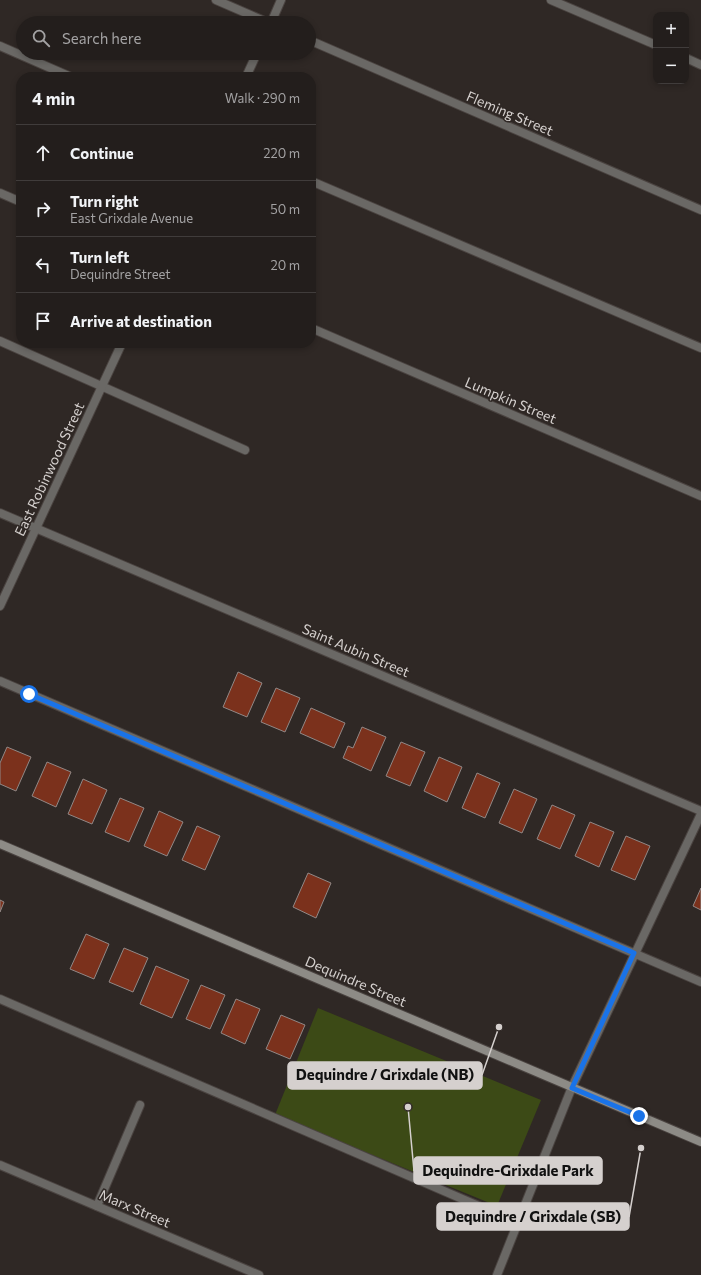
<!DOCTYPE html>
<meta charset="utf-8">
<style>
:root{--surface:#231e1c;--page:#2f2b29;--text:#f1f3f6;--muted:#a3a2a3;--line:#403c3b}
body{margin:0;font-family:Commissioner,sans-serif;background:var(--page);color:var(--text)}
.controls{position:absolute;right:12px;top:12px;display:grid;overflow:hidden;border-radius:8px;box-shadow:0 2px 6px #0003}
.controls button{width:36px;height:36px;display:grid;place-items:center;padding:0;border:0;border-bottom:1px solid var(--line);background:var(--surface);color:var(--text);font:20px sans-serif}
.stop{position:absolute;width:12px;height:12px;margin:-9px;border:3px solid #1a73e8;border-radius:50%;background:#fff}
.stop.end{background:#1a73e8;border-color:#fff;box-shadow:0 1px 4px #0008}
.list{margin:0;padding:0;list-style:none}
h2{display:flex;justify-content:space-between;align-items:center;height:52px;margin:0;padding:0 16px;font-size:17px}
h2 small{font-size:13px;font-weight:400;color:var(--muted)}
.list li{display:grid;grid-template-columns:26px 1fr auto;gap:12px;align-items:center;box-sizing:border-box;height:56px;padding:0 16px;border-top:1px solid var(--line)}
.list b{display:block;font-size:15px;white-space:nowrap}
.list p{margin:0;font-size:13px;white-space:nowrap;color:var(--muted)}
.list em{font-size:13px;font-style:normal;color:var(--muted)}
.icon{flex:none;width:22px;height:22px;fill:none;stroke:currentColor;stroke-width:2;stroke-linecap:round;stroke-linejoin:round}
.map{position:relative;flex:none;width:701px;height:1275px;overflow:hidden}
.search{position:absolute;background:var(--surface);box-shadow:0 2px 6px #0003;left:16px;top:16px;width:300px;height:44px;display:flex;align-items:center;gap:10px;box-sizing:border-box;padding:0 14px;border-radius:22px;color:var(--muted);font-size:15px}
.panel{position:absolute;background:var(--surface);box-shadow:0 2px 6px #0003;left:16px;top:72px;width:300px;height:276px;border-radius:16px}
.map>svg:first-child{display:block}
.green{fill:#3c4a16}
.building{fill:#7b311c;stroke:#918886}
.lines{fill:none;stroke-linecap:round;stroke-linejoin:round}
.lane-casing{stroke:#4a4340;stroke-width:10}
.street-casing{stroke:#4a4340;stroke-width:10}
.secondary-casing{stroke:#4a4340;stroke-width:10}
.lane{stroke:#6a6865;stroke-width:8}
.street{stroke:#6a6865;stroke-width:8}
.secondary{stroke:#8d8b86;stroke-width:8}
.route{stroke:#1a73e8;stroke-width:5}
.labels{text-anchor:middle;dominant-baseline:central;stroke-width:3;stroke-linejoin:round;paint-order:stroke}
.street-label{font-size:14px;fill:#d5d0ce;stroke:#2f2825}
.leader{fill:none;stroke:#d5d0ce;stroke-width:1.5}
.callout-dot{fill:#d5d0ce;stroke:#2f2825;stroke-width:1.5}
.callout{fill:#d5d0ce;stroke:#d5d0ce;stroke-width:1.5}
.callout-label{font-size:15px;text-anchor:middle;font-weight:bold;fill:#111}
</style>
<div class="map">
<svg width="701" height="1275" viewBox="0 0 701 1275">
<rect width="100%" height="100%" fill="#2f2825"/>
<polygon class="green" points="318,1008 541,1100 497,1206 275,1115"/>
<g class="building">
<polygon points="238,672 262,683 247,717 223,707"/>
<polygon points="276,688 300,698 285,732 261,722"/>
<polygon points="311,708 345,723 334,748 300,733"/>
<polygon points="362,727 386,737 371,771 343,758 348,746 353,748"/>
<polygon points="401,742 425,752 410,786 386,776"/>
<polygon points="7,747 31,757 16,791 0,784 0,763"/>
<polygon points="439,757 462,767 447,802 424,791"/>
<polygon points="47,762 71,772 56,807 32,796"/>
<polygon points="477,773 500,783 485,818 462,808"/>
<polygon points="83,779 107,790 92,824 68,814"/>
<polygon points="514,789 537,799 522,833 499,823"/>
<polygon points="120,798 144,808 129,842 105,832"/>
<polygon points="552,805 575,815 560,849 537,839"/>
<polygon points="159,811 183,822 167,856 144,846"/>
<polygon points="590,822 614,832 599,867 575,856"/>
<polygon points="197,826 220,836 205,870 182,860"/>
<polygon points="626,836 650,846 635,880 611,870"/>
<polygon points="308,873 331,883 316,918 293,907"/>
<polygon points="701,888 701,910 693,906"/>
<polygon points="0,900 4,902 0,912"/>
<polygon points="86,934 109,944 94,979 70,969"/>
<polygon points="124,948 148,958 133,992 109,982"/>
<polygon points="156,966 189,980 172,1018 140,1004"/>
<polygon points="201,985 225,995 210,1029 186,1019"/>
<polygon points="236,999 260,1009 245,1044 221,1033"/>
<polygon points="281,1015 305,1025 290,1059 266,1049"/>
</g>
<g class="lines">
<g class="lane-casing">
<g id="lane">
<polyline points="551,0 656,45"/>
<polyline points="0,46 71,77"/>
<polyline points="686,58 701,65"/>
<polyline points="311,181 701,348"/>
<polyline points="0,341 245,450"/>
<polyline points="0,681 701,982"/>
<polyline points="0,999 518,1223"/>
<polyline points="97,1206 140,1105"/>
</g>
</g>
<g class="street-casing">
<g id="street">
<polyline points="216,0 269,23"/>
<polyline points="271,23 281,0"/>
<polyline points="309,40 701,210"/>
<polyline points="246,77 257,53"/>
<polyline points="0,193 21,202"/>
<polyline points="311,328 701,496"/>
<polyline points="0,513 701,811"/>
<polyline points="0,606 122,343"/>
<polyline points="0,1165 259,1275"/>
<polyline points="497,1275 572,1087 701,814"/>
</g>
</g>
<g class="secondary-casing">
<polyline id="secondary" points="0,844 701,1142"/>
</g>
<use href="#lane" class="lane"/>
<use href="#street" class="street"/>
<use href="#secondary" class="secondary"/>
</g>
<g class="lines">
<polyline class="route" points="29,694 634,953 572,1088 639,1116"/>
</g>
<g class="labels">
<g class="street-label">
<text transform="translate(510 113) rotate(23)">Fleming Street</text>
<text transform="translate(511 400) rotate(23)">Lumpkin Street</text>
<text transform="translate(49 469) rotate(-65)">East Robinwood Street</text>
<text transform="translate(356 650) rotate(23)">Saint Aubin Street</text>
<text transform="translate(356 981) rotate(23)">Dequindre Street</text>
<text transform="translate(135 1208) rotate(23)">Marx Street</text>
</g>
</g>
<path class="leader" d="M499 1027L482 1075M408 1107L414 1171M641 1148L629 1217"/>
<g class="callout-dot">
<circle cx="499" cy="1027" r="4"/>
<circle cx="408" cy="1107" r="4"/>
<circle cx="641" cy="1148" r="4"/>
</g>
<g class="callout">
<rect x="288" y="1062" width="194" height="27" rx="4"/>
<rect x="414" y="1157" width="188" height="27" rx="4"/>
<rect x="437" y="1203" width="192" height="27" rx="4"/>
</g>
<g class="callout-label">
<text x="385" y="1080">Dequindre / Grixdale (NB)</text>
<text x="508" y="1176">Dequindre-Grixdale Park</text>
<text x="533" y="1222">Dequindre / Grixdale (SB)</text>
</g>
</svg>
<div class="controls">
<button>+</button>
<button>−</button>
</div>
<div class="stop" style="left:29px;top:694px"></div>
<div class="stop end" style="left:639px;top:1116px"></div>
<div class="search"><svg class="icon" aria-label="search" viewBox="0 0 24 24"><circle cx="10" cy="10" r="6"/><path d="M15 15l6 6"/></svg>Search here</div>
<section class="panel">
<h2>4 min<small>Walk · 290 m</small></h2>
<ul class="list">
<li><svg class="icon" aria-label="ahead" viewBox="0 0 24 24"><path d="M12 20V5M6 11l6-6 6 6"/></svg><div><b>Continue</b></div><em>220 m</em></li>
<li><svg class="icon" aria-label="right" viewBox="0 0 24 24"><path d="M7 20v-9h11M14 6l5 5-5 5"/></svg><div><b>Turn right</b><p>East Grixdale Avenue</p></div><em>50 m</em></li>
<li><svg class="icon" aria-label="left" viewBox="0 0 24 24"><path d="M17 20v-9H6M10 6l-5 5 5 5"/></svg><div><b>Turn left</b><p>Dequindre Street</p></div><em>20 m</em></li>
<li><svg class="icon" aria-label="arrive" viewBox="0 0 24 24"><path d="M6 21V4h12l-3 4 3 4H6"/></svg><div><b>Arrive at destination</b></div></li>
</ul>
</section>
</div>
